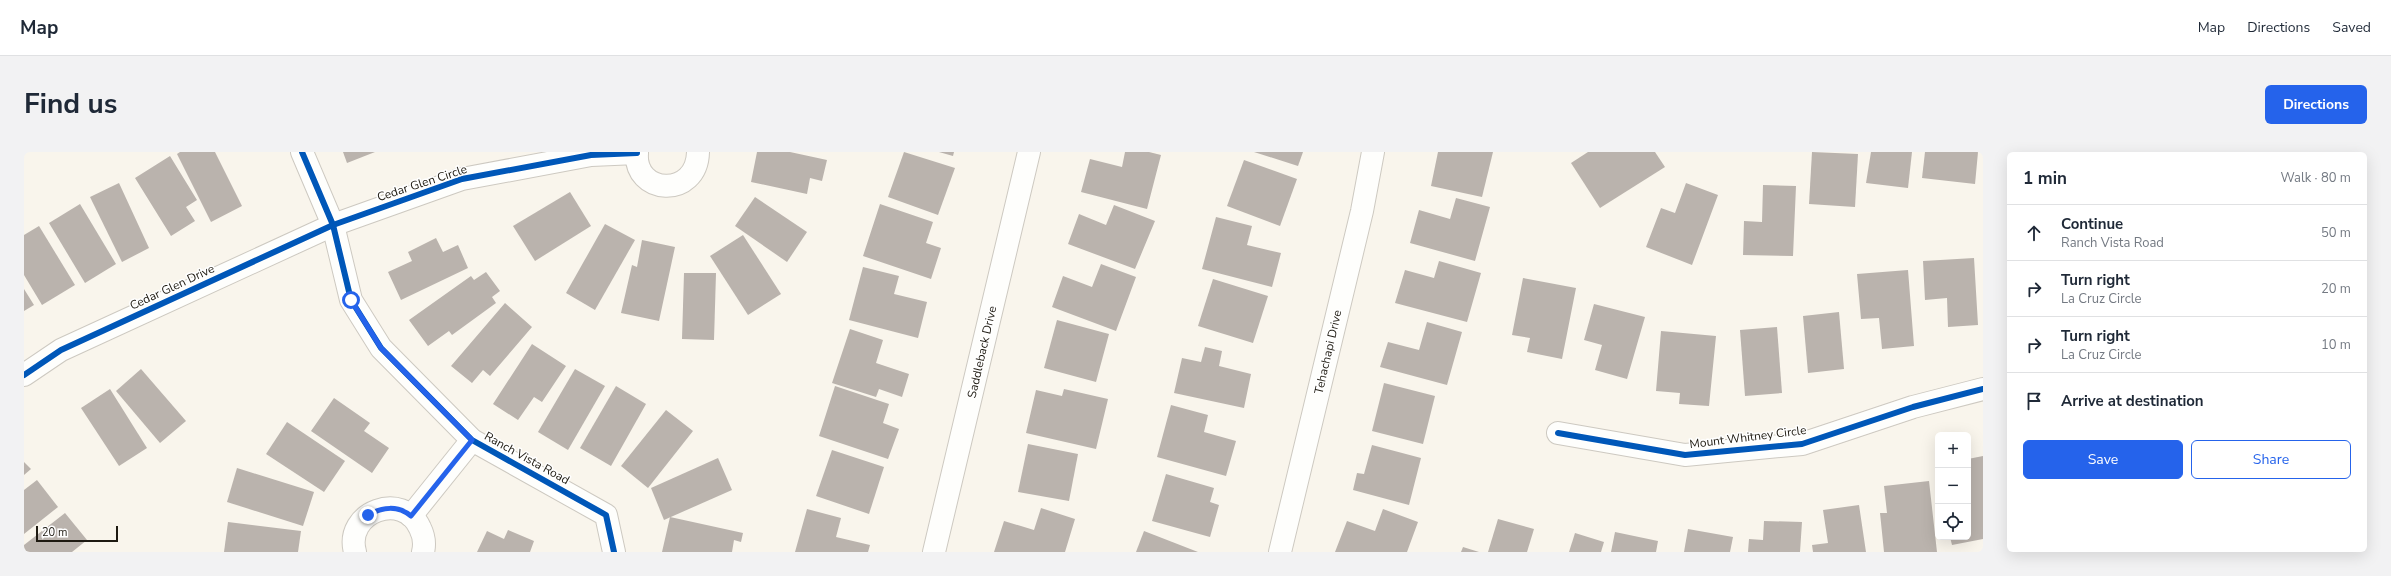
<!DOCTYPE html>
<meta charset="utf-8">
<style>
:root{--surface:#fff;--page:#f2f2f3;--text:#1f2937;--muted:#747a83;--line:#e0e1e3;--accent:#2563eb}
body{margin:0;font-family:"Nunito Sans",sans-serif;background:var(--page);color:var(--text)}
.controls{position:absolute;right:12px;bottom:12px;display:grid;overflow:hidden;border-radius:6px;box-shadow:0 4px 16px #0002}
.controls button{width:36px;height:36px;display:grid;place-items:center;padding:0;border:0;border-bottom:1px solid var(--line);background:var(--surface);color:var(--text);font:20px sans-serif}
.scale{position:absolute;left:12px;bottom:10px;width:82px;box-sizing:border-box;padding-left:4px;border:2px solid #1e1a11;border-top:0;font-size:11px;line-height:14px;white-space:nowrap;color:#1e1a11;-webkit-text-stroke:3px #fff;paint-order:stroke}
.stop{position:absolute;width:12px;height:12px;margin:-9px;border:3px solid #2563eb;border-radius:50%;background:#fff}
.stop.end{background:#2563eb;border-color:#fff;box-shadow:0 1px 4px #0008}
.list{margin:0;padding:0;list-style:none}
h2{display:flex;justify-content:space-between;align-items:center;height:52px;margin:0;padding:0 16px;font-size:17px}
h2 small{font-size:13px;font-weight:400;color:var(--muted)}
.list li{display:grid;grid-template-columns:26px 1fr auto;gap:12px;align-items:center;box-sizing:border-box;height:56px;padding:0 16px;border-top:1px solid var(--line)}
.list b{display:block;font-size:15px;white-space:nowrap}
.list p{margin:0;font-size:13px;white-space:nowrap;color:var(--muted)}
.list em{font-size:13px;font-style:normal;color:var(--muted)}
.actions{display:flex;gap:8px;padding:12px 16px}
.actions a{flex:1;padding:9px 0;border:1px solid var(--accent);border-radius:6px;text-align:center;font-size:14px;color:var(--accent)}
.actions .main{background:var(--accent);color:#fff}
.icon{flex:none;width:22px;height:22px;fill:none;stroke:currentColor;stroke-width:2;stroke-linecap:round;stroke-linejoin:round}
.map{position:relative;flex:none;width:1959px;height:400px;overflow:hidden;border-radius:6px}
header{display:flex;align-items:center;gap:24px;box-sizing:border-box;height:56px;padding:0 20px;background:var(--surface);border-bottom:1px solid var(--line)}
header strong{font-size:19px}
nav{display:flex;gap:22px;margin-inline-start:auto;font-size:14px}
.intro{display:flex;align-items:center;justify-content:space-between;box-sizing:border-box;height:96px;padding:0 24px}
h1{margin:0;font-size:28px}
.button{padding:10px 18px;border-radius:6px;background:var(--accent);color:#fff;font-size:14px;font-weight:700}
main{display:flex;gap:24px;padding:0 24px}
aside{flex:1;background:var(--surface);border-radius:6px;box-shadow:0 4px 16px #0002}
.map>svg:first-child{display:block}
.building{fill:#bab3ad}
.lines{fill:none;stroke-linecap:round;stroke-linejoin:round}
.street-casing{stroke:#cdc9c1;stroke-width:24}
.street{stroke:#fefefc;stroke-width:22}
.cycleway-casing{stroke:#fff;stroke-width:8}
.cycleway{stroke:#0057b8;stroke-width:6}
.route{stroke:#2563eb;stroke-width:5}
.labels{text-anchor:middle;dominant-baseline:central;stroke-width:3;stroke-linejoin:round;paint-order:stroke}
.street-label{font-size:12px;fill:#1e1a11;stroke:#fff}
</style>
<header>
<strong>Map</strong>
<nav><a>Map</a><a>Directions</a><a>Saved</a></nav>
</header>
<div class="intro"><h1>Find us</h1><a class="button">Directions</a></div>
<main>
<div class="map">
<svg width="1959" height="400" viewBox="0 0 1959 400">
<rect width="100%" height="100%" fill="#f9f5ec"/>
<g class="building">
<polygon points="156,0 191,0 218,54 187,70 153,2"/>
<polygon points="319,0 351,0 323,11"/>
<polygon points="733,0 766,0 803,8 798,29 786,26 783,42 727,30"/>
<polygon points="880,0 931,16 914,63 864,45"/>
<polygon points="915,0 930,0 929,4"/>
<polygon points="1101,0 1125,0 1137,3 1123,57 1057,40 1066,7 1098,15"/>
<polygon points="1230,0 1279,0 1274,14"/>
<polygon points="1414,0 1469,0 1458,45 1407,34"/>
<polygon points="1564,0 1631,0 1641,15 1576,56 1547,11"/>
<polygon points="1788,0 1834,2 1831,55 1785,52"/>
<polygon points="1847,0 1888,0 1884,36 1842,31"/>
<polygon points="1901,0 1954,0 1951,32 1898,26"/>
<polygon points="146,4 173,48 162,55 171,69 147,84 111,26"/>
<polygon points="1220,8 1273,27 1256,74 1203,54"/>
<polygon points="95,31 125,96 98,110 66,45"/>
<polygon points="1662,31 1694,43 1668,113 1622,95 1637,56 1651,61"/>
<polygon points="1739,33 1772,34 1769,104 1719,103 1720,69 1738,70"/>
<polygon points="546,40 567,74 511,109 489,74"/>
<polygon points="731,45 783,80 763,110 711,74"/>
<polygon points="1432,46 1466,55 1451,109 1386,91 1395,58 1426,67"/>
<polygon points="56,52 92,112 61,131 25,71"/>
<polygon points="856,52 909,70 902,91 917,96 907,127 839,104"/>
<polygon points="1090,53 1131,69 1111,117 1044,92 1055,62 1082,73"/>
<polygon points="1192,65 1228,74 1223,93 1257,101 1248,135 1178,117"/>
<polygon points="581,72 611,88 571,158 542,141"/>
<polygon points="15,74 51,133 18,153 0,123 0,83"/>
<polygon points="719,83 757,142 724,163 686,104"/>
<polygon points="412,86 419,100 434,93 444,116 377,148 364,120 388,109 384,100"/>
<polygon points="618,88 651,95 635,169 597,161 608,113 613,115"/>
<polygon points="1950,106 1954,173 1924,175 1923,146 1901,148 1899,109"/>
<polygon points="1415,109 1457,121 1443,170 1371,151 1381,118 1410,126"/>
<polygon points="1077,112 1112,125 1092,179 1028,155 1039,124 1068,135"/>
<polygon points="839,115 875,124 870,142 903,150 894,186 825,168"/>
<polygon points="1884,118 1890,194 1858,197 1855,166 1837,167 1833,122"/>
<polygon points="462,120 476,139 468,145 472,151 428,183 425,179 404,194 385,168 447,124 450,128"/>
<polygon points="660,121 692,121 690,188 658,187"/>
<polygon points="1499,126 1552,136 1538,207 1503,200 1506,186 1488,183"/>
<polygon points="1189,127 1244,144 1229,191 1174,174"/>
<polygon points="0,137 10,153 0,159"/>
<polygon points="481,151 508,175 466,224 459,218 448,231 427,214"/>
<polygon points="1570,152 1621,165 1603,227 1571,218 1578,193 1560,188"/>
<polygon points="1815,160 1820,217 1784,221 1779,164"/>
<polygon points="1033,168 1085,182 1072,230 1020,216"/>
<polygon points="1403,170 1438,180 1423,233 1356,215 1364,190 1395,198"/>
<polygon points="1753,175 1758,241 1721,244 1716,178"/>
<polygon points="826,177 859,188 852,211 885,222 878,245 855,237 852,245 808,231"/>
<polygon points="1637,179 1692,184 1685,254 1655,252 1656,241 1632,239"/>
<polygon points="508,192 542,214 518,250 510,245 494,268 469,252"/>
<polygon points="1181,195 1198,199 1195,214 1227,222 1220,256 1150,241 1158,206 1177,210"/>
<polygon points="117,217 162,269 136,291 92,239"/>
<polygon points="551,217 581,234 544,298 514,280"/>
<polygon points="1360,231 1411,244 1399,292 1348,279"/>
<polygon points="592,234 622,252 587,314 556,296"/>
<polygon points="811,234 865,252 859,271 875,277 864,307 795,284"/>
<polygon points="86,237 123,296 95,314 57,256"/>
<polygon points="1040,237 1084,247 1072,297 1002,281 1012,238 1038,244"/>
<polygon points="310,246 346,271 340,279 365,296 348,321 287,279"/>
<polygon points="1147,253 1184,263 1180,280 1212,289 1202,324 1133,305"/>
<polygon points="642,258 669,279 624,336 597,314"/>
<polygon points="263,270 321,309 300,340 242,302"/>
<polygon points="1004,292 1054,302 1045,349 994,340"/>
<polygon points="1348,293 1397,306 1385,353 1329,338 1333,321 1340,322"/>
<polygon points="808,298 860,315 845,362 792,344"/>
<polygon points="1959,304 1959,387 1928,393 1926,385 1944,385 1944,307"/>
<polygon points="694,306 708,338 640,368 627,336"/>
<polygon points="0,310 7,317 0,323"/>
<polygon points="213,316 290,340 279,374 203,350"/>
<polygon points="1142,322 1190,336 1186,350 1195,353 1186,385 1128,369"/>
<polygon points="13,328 34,355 0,382 0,338"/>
<polygon points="1905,329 1913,400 1860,400 1856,361 1863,361 1860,334"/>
<polygon points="1835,353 1842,400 1789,400 1788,393 1804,391 1799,358"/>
<polygon points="1017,356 1051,367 1041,400 970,400 980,369 1010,378"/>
<polygon points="783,357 817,366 812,385 846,393 844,400 771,400"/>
<polygon points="1359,357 1394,370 1383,400 1311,400 1323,369 1351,379"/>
<polygon points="41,361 63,388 48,400 0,400 0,393"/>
<polygon points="646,365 719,381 717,390 710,388 708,400 638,400"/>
<polygon points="1474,367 1510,377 1503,400 1464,400"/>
<polygon points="1740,369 1778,370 1776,400 1724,400 1725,387 1739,388"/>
<polygon points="204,370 277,379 274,400 200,400"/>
<polygon points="1664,377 1709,385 1706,400 1660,400"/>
<polygon points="484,378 510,389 506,400 453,400 463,379 480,387"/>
<polygon points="1120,379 1174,400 1112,400"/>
<polygon points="1591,380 1634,389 1632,400 1587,400"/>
<polygon points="1551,381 1580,390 1577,400 1545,400"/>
<polygon points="1439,395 1455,400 1437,400"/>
</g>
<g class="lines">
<g class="street-casing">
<g id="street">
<polyline points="278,0 309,73 327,148 357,196 448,288 582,363 590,400"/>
<path d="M613,0C609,43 673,47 674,0"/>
<polyline points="0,223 37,198 309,73 438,27 567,3 613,1"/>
<polyline points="1534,281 1661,303 1778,292 1889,255 1959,237"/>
<polyline points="387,364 448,288"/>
<path d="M331,400C320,360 379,338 396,376C400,384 401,392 399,400"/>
<polyline points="910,400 1005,0"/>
<polyline points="1256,400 1338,59 1349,0"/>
</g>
</g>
<use href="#street" class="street"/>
<g class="cycleway-casing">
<g id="cycleway">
<polyline points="278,0 309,73 327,148 357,196 448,288 582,363 590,400"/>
<polyline points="0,223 37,198 309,73 438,27 567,3 613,1"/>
<polyline points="1534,281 1661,303 1778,292 1889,255 1959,237"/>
</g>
</g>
<use href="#cycleway" class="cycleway"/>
</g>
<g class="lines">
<path class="route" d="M327,148L357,196L448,288L387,364C374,353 358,355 344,363"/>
</g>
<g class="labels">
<g class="street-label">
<text transform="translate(398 31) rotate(-18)">Cedar Glen Circle</text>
<text transform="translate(148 135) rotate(-25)">Cedar Glen Drive</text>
<text transform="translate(958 200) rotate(-77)">Saddleback Drive</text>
<text transform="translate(1304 200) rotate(-77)">Tehachapi Drive</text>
<text transform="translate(1724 285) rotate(-7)">Mount Whitney Circle</text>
<text transform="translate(503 306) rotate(29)">Ranch Vista Road</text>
</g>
</g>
</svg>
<div class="controls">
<button>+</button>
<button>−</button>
<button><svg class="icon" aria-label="locate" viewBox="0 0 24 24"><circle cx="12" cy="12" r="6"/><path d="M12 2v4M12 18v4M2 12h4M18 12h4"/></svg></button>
</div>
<div class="scale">20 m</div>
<div class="stop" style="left:327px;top:148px"></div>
<div class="stop end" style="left:344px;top:363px"></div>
</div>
<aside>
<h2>1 min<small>Walk · 80 m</small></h2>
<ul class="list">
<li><svg class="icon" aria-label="ahead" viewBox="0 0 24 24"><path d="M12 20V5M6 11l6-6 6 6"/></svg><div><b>Continue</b><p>Ranch Vista Road</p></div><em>50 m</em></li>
<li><svg class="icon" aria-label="right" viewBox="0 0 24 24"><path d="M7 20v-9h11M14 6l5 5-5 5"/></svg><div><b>Turn right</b><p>La Cruz Circle</p></div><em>20 m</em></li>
<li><svg class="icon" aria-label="right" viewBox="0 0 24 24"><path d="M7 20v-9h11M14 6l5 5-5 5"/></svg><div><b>Turn right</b><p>La Cruz Circle</p></div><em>10 m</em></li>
<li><svg class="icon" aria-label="arrive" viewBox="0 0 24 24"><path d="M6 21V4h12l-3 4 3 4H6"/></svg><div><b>Arrive at destination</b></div></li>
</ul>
<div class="actions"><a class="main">Save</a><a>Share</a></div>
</aside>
</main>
